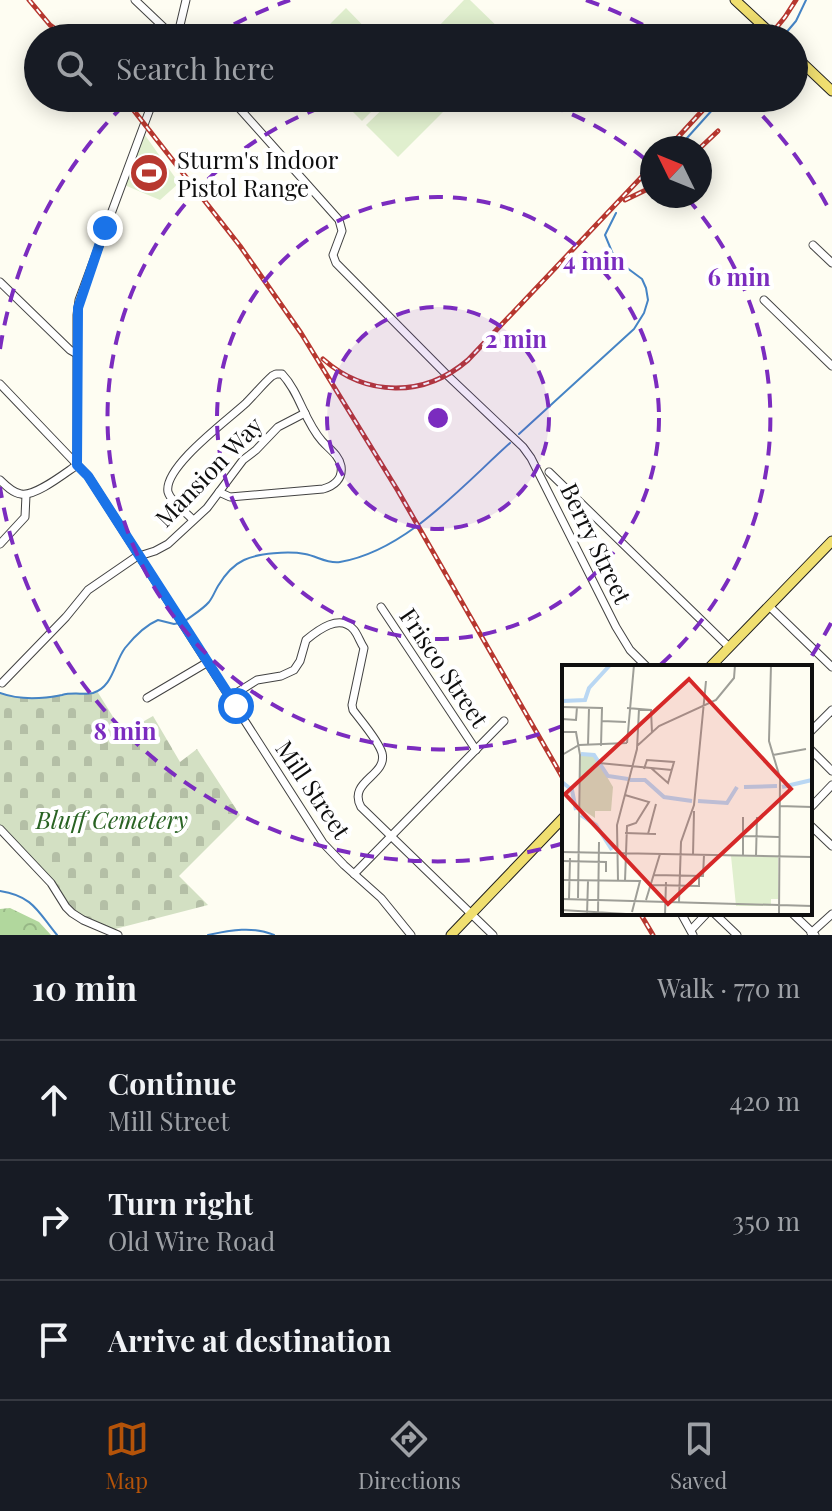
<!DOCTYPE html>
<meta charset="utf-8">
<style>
:root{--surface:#171b24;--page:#20242c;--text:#f1f3f6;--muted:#9ea1a6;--line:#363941;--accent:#b45309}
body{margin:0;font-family:"Playfair Display",serif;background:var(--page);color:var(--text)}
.compass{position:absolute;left:640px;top:136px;width:72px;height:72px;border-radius:50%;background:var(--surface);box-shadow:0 4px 20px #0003;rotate:313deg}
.stop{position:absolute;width:24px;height:24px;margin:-18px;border:6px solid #1a73e8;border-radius:50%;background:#fff}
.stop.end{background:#1a73e8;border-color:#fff;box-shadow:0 2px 8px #0008}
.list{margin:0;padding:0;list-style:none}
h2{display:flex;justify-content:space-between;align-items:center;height:104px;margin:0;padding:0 32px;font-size:34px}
h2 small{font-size:26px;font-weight:400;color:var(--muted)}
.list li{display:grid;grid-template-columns:52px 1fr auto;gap:24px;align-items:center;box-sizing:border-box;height:120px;padding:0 32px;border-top:2px solid var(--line)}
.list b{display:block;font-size:30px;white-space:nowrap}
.list p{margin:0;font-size:26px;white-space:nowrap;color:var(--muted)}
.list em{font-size:26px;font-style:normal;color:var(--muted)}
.icon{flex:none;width:44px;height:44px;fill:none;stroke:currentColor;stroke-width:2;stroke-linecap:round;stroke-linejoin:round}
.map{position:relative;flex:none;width:832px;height:935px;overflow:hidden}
.search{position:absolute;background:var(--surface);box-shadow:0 4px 20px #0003;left:24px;right:24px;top:24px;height:88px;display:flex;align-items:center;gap:20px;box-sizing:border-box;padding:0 28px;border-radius:44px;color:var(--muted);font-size:30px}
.sheet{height:464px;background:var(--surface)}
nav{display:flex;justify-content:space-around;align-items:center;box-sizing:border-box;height:112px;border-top:2px solid var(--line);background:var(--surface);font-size:22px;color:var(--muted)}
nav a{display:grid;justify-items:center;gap:4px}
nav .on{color:var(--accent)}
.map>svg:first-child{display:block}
.forest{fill:url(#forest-crowns)}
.cemetery{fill:url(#cemetery-stones)}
.pitch{fill:#e0efce}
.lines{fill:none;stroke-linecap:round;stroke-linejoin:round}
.stream{stroke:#4584c5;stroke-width:2}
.minor-casing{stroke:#424242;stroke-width:9}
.major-casing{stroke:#202020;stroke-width:11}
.minor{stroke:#fff;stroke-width:7}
.major{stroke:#f0df70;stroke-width:9}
.rail-casing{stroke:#b7372f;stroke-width:5}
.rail{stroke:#fff;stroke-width:2;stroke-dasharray:6;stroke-linecap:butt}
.route{stroke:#1a73e8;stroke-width:10}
.ring{fill:none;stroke:#7b2cbf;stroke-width:4;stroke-dasharray:14 10}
.labels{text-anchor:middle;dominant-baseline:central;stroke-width:8;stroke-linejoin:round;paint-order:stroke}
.poi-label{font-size:24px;fill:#0f0f0f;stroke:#fff;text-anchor:start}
.street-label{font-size:24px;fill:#0f0f0f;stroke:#fff}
.park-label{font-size:24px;font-style:italic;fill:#296323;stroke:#fff}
.inset-river{fill:none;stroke:#b9d7f3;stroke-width:4}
.inset-road{fill:none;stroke:#9e9e97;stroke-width:2}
.view{fill:#d62828;fill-opacity:0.15;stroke:#d62828;stroke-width:4}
.inset-edge{fill:none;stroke:#0f0f0f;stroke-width:4}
.centre{fill:#7b2cbf;stroke:#fff;stroke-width:4}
.ring-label{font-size:24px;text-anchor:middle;font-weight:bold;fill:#7b2cbf;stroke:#fff;stroke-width:8;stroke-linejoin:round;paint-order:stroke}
</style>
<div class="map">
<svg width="832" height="935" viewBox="0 0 832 935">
<defs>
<pattern id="forest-crowns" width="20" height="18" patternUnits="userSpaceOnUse" patternTransform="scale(2)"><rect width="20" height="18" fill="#b1d79d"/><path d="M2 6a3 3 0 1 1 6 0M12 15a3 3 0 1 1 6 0" fill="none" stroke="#97b786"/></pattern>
<pattern id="cemetery-stones" width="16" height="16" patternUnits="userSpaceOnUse" patternTransform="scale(2)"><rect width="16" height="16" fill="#d3e0c3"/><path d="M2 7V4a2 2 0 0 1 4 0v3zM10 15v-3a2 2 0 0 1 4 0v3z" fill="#b4bfa6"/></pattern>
</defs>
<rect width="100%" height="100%" fill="#fefdf2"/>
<polygon class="forest" points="10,908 39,922 51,935 0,935 0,909"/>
<path class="cemetery" d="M97,691L123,733L153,716L180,762L197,749L240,815L179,876L208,905L111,930L77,917L51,883L0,829V693C24,701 46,697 71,693C80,692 88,694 97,691Z"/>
<g class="pitch">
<polygon points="464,0 470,0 509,38 445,38 436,29"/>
<polygon points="346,8 375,38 332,38 324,30"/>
<polygon points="339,98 382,98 384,99 362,121"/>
<polygon points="394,98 435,98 446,109 398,157 366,125"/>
<polygon points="142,131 179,183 160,200 122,184"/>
</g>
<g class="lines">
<g class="stream">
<polyline points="785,34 796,21 806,0"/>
<polyline points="678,148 723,98"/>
<polyline points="645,185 652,177"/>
<polyline points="519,434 634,329 644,313 648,300 646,288 642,279 615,259 605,235 616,213"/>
<path d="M185,621C193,615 203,609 209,602C213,597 215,591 218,586C224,576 233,565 244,560C258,553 289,551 305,554C317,556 327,564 340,562C406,551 462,486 510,443"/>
<path d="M0,693C19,700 42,699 62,695C72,692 85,695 93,693C113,687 114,663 125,648C133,638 146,625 158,620L174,624L179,623"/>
<path d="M0,891C33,896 38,912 57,935"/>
<path d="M208,935C231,930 253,926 274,935"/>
</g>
<g class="minor-casing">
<g id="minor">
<polyline points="135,0 175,38"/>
<polyline points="177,38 186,0"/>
<polyline points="230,98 339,220 342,231 333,255 336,263 447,375 523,447 531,458 616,627 630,650 647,667"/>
<polyline points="813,245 832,263"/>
<polyline points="0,282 70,350 77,354"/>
<polyline points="764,300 832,366"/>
<polyline points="0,384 88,476 323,843 344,865 381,898 411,935"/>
<polyline points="77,465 77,315 79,300 154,98"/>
<polyline points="549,472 729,647"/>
<path d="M0,480C6,486 13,493 21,494C35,497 65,473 77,465"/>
<path d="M193,520C186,512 171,502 168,492C163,467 229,419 246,403C255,394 263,384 272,376L276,374H282C300,393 304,421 322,441C329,449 339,455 341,466C343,479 334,486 323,489L230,497L219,492"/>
<polyline points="0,544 25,517 26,495"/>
<polyline points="769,606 832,667"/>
<polyline points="381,607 476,750"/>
<polyline points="2,683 66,617 88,590 136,557 155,551 168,544 207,508 243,460 256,450 278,427 305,413"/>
<path d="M230,697L257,680L281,676L294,670L300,661L306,640C318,630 340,613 354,630C358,635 360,642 364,648L352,705L353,710C361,721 378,740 382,753C388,776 347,781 361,807L493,935"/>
<polyline points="147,698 208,662"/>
<polyline points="810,732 832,710"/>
<polyline points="810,749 832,771"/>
<polyline points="810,808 832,785"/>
<polyline points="810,825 832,846"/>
<polyline points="0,829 51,883 66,907 72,913 83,920 118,935"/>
<polyline points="354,874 504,721"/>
<polyline points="681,913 693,935"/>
<polyline points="714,913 737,935"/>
<polyline points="792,913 815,935"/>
<polyline points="691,930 707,913"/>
<polyline points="811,933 832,914"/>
</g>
</g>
<g class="major-casing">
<g id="major">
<polyline points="735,0 776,38"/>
<polyline points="794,55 832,91"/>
<polyline points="710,667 832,541"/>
<polyline points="451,935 564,817"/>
</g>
</g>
<use href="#minor" class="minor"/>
<use href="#major" class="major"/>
<g class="rail-casing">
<g id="rail">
<polyline points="29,0 50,25 68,38"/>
<polyline points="768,38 785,17 796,0"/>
<polyline points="124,98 240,246 301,333 398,491 564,780"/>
<polyline points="668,148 714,98"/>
<polyline points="700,148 718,131"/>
<polyline points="625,200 652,187"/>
<path d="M323,359C366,397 424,398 468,360L652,166"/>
<polyline points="640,913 653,935"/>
</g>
</g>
<use href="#rail" class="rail"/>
</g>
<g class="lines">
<polyline class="route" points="105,228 78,308 77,465 88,476 236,706"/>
</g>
<circle cx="438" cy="418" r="111" fill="#7b2cbf" fill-opacity=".12"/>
<g class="ring">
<circle cx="438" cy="418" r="111"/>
<circle cx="438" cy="418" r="221"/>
<path d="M562 726A332 332 0 1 1 349 98M527 98A332 332 0 0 1 651 164M687 198A332 332 0 0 1 658 667"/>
<path d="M831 623A443 443 0 0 1 805 666M564 843A443 443 0 0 1 0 487M0 349A443 443 0 0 1 130 99M213 36A443 443 0 0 1 290 0M586 0A443 443 0 0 1 663 36M746 99A443 443 0 0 1 831 213"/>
</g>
<defs>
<g id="stadium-disc" transform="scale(2)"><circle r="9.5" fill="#b7372f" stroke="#fff"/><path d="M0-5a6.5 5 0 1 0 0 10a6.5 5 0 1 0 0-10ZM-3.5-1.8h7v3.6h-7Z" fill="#fff"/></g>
</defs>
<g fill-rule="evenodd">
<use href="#stadium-disc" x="149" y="173"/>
</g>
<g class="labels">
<g class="poi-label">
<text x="177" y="159">Sturm's Indoor<tspan x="177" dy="28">Pistol Range</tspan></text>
</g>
<g class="street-label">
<text transform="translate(208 471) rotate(-46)">Mansion Way</text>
<text transform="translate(597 543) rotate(64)">Berry Street</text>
<text transform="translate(445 667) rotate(56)">Frisco Street</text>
<text transform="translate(314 789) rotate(56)">Mill Street</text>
</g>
<g class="park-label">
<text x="112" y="819">Bluff Cemetery</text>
</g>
</g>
<g transform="translate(562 665)">
<rect width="250" height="250" fill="#fefdf2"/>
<path d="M18,89L32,90L51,122L49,146H33V153L18,143Z" fill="#d3e0c3"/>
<path d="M169,191L216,192V234H209V241H174Z" fill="#e0efce"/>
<path class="inset-river" d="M0,36L23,35L27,23L48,0M19,89L32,90L46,111L66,114M68,115H83L102,132L130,136M0,117L10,125L14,145M182,122L215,121M220,122L250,115M136,136L165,138L175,122M19,150L34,160L50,185"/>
<path class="inset-road" d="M209,0L207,76L218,113L217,250M0,42L40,43L39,81M65,43L89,45L90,68M0,54L14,55L15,42M40,56L64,57M0,67H14L18,90L16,233M65,78L72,0M26,80L27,43M75,81L97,61L154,35L172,13L173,0M0,90L17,80L65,78M211,90L244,84M37,98L110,105M82,104L85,95L112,97L106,118L89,103M63,130L87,137L74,158L65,161L63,216M217,141L250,142M63,168L94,169M86,169L94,139M181,171L217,172M0,187L250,192M131,190L132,146M181,191V152M194,191L195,152M0,196L44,197V207M92,210L141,211L142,190M0,215L78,216L70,247M56,216L55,160L75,84L77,44M89,220L137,221V211M0,234L250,241M7,234L8,193M84,235L98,189M117,237L119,177L132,140L144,16M0,245L80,250M36,249L37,177M25,250L26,216M103,250L104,217"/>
<path class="view" d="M127,14L229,124L106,239L3,129Z"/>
<rect width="250" height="250" class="inset-edge"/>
</g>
<circle cx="438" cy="418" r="12" class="centre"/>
<g class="ring-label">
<text x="594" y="270">4 min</text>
<text x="739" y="286">6 min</text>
<text x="516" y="348">2 min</text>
<text x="125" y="740">8 min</text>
</g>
</svg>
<svg class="compass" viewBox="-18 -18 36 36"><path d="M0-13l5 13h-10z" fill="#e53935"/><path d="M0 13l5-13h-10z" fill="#9ea1a6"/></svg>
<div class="stop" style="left:236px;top:706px"></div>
<div class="stop end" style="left:105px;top:228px"></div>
<div class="search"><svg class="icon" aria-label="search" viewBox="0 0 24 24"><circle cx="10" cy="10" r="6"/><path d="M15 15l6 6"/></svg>Search here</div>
</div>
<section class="sheet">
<h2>10 min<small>Walk · 770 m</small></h2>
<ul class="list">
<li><svg class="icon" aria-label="ahead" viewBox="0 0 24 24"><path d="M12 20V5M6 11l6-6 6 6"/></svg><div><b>Continue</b><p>Mill Street</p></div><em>420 m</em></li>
<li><svg class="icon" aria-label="right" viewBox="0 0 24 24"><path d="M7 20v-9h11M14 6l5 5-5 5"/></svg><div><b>Turn right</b><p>Old Wire Road</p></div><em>350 m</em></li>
<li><svg class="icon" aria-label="arrive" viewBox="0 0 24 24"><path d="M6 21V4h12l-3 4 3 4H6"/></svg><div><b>Arrive at destination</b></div></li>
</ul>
</section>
<nav>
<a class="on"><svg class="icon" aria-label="map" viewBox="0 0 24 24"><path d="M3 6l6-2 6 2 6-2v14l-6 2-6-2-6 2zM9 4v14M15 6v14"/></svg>Map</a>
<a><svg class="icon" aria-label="directions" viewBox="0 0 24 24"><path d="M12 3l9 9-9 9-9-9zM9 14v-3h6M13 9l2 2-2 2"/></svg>Directions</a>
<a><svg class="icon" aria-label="saved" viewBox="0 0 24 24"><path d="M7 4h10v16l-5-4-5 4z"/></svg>Saved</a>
</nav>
